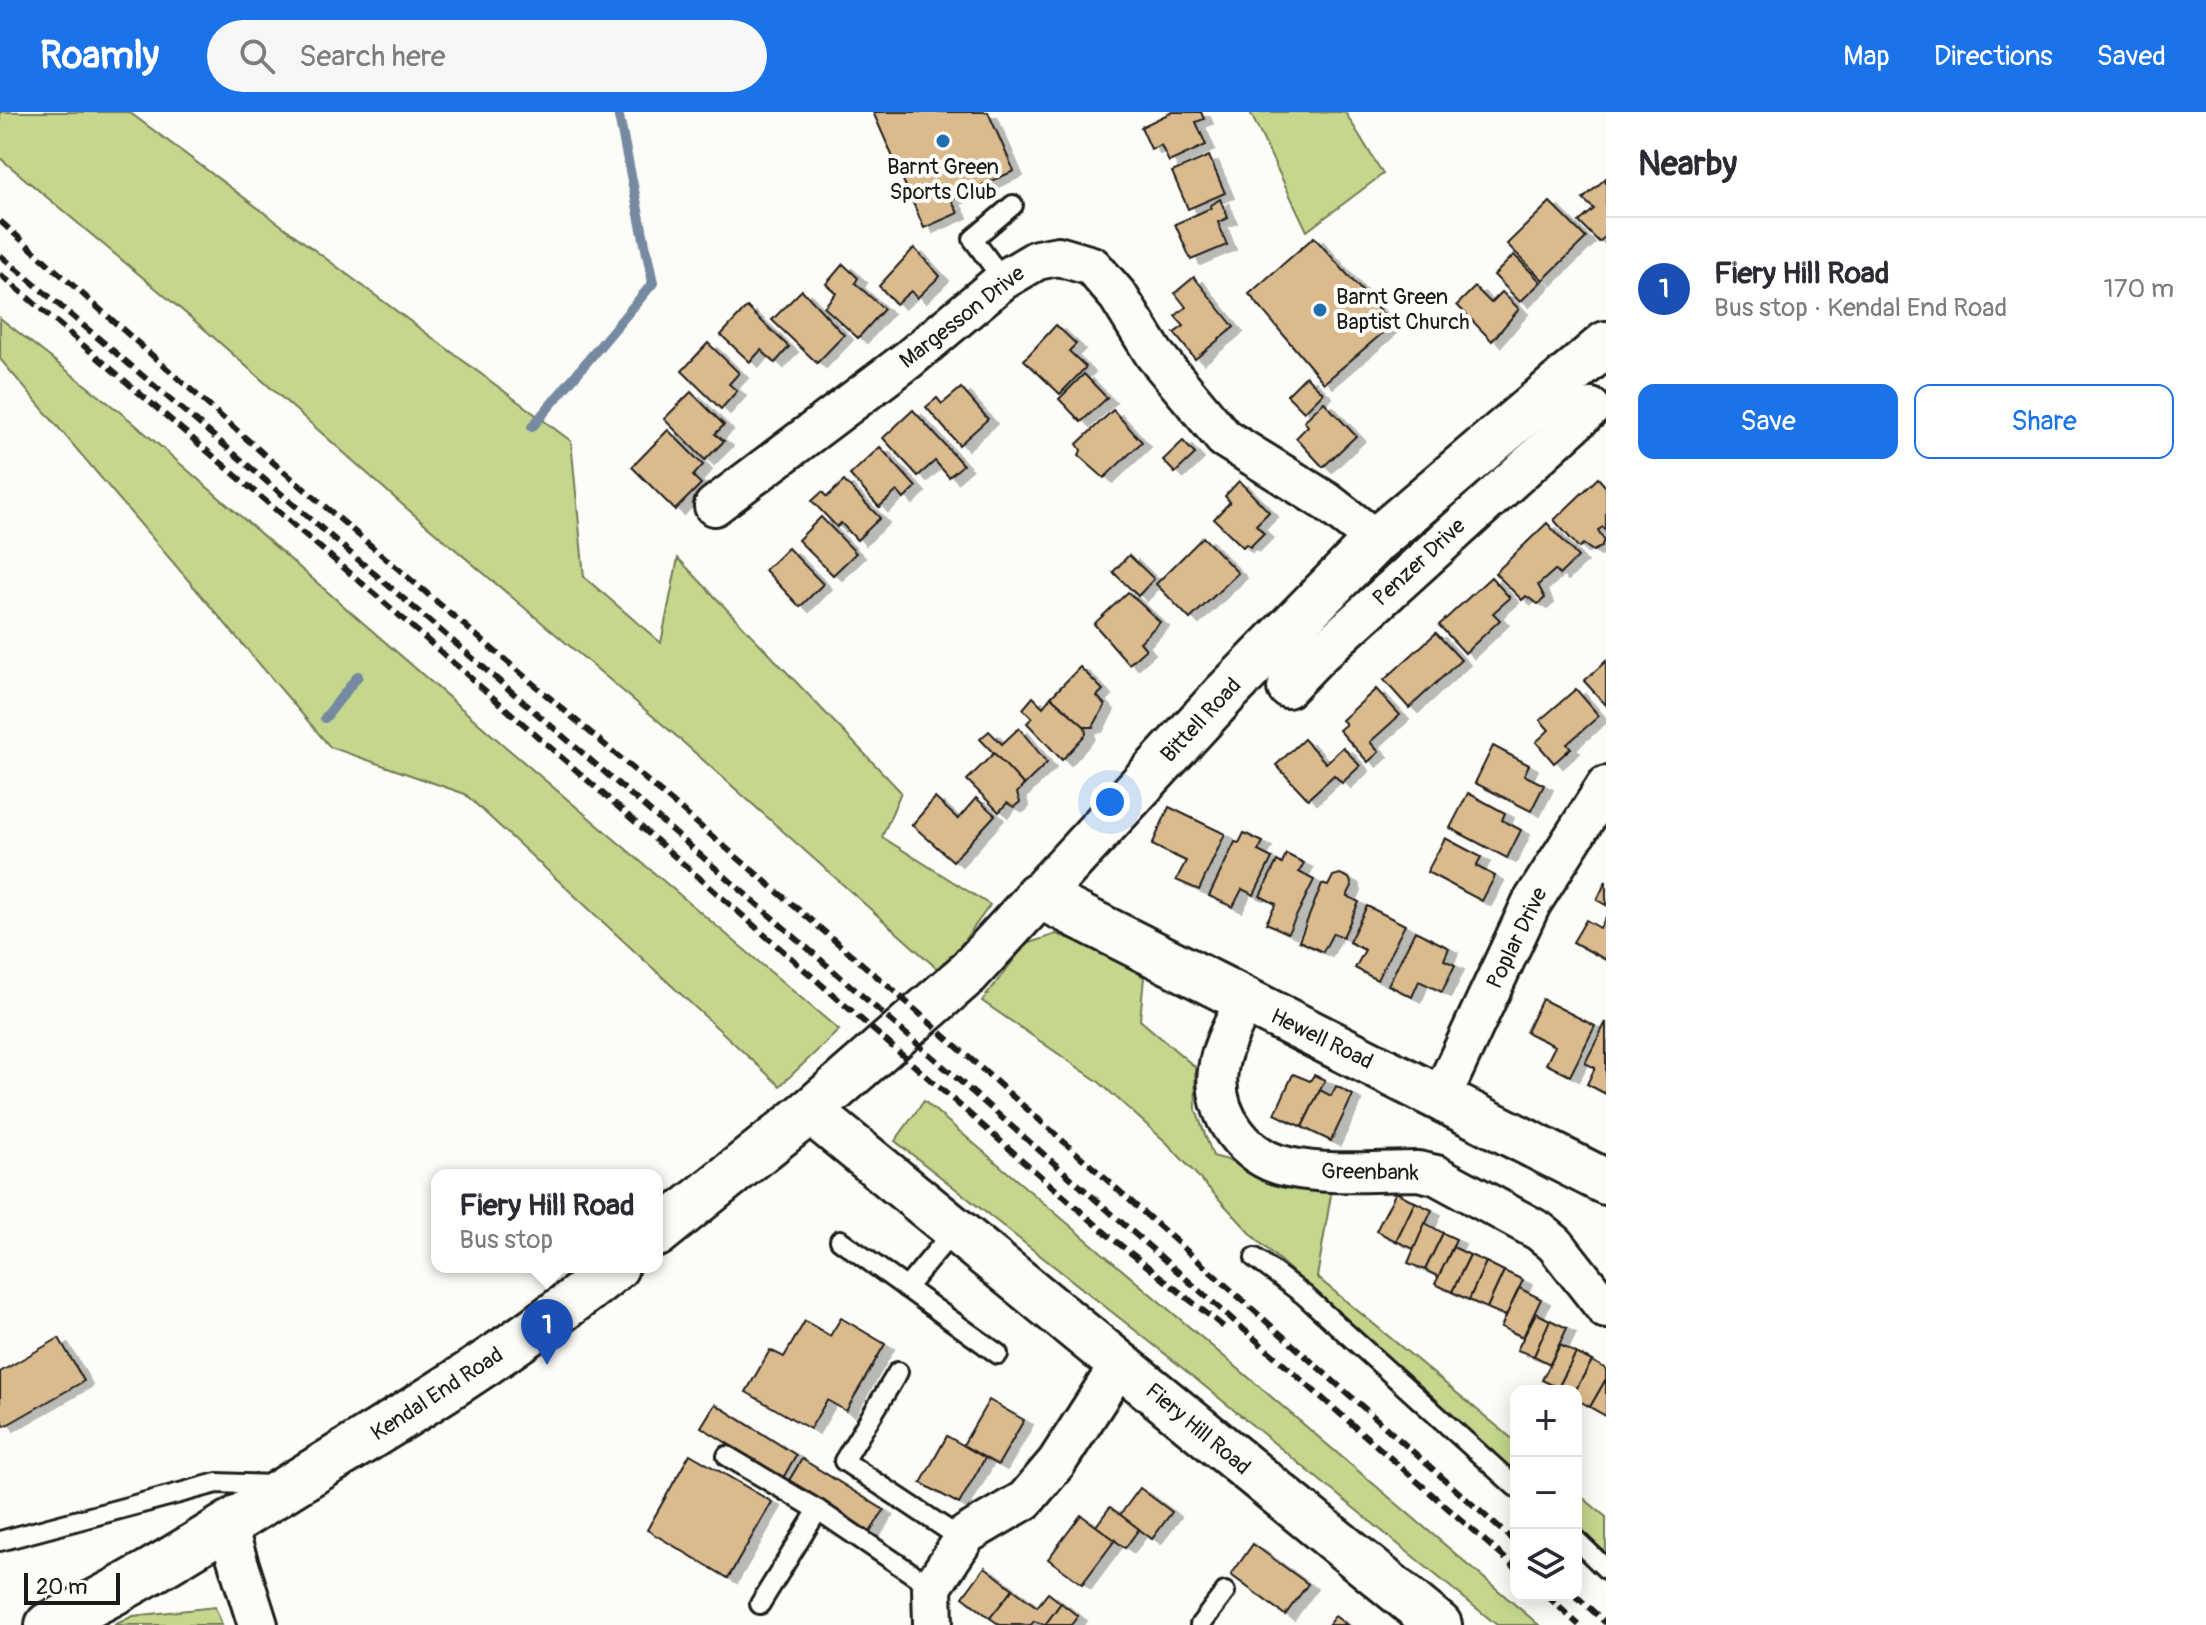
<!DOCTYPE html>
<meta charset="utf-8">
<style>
:root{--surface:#fff;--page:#f7f7f7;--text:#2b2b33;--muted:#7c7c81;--line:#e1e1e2;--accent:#1a73e8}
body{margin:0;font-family:Pangolin,sans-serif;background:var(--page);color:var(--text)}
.controls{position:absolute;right:24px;bottom:24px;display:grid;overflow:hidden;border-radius:16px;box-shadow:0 4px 20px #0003}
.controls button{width:72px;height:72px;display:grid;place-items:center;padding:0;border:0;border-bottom:2px solid var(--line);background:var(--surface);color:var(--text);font:40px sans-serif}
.scale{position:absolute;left:24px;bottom:20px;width:96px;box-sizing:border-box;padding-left:8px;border:4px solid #1c1c1c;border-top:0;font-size:22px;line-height:28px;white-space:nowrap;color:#1c1c1c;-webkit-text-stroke:6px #fdfcf7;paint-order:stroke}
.you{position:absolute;left:1110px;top:690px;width:28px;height:28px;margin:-20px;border:6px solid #fff;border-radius:50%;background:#1a73e8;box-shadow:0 0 0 12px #1a73e833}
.badge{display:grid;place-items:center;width:52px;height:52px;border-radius:50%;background:var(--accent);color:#fff;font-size:26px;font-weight:700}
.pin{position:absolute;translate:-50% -66px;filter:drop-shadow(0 2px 4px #0008)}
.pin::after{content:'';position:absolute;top:42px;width:28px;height:24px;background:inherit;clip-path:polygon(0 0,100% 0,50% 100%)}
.popup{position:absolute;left:431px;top:1057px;width:232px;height:104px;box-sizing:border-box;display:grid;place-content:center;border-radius:16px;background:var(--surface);filter:drop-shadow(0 2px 6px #0005);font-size:26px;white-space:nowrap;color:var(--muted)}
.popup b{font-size:30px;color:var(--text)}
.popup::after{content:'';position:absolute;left:50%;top:100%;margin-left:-16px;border:16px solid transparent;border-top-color:var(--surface)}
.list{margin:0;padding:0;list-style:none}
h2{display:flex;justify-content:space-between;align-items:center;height:104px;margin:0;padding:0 32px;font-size:34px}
h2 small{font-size:26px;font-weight:400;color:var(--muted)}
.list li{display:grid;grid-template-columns:52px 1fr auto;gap:24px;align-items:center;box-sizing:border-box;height:144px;padding:0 32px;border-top:2px solid var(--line)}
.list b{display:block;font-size:30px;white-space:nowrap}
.list p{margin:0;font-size:26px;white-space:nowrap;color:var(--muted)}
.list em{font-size:26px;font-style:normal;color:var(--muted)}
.actions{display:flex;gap:16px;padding:24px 32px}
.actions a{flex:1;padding:18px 0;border:2px solid var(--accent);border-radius:16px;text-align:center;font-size:28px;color:var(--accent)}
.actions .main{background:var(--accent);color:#fff}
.icon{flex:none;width:44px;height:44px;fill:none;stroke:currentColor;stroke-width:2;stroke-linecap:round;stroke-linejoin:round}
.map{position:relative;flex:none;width:1606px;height:1513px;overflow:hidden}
header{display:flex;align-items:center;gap:48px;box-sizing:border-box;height:112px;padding:0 40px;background:var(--accent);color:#fff}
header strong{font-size:38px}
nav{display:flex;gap:44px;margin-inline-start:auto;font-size:28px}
.search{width:560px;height:72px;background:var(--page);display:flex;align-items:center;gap:20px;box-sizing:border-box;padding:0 28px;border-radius:44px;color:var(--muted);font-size:30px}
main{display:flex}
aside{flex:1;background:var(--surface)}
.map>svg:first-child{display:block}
.green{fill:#c4d78c;stroke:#707a54;stroke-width:2}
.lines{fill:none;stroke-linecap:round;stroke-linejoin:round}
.stream{stroke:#758aa1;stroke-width:10}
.building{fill:#dbbb8e;stroke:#1c1c1c;stroke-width:2;filter:url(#shadow)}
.lane-casing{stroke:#1c1c1c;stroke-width:24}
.street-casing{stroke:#1c1c1c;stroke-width:44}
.secondary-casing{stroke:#1c1c1c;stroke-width:50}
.lane{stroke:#fdfcf7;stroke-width:18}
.street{stroke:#fdfcf7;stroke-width:38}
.secondary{stroke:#fdfcf7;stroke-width:44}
.rail{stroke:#1c1c1c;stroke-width:6;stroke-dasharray:12 6;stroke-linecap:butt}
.poi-dot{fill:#1f6fb2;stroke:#fdfcf7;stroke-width:3}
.labels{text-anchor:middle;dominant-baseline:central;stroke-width:8;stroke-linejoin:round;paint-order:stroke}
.poi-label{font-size:22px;fill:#1c1c1c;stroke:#fdfcf7}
.street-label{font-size:22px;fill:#1c1c1c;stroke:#fdfcf7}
</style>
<header>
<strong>Roamly</strong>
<div class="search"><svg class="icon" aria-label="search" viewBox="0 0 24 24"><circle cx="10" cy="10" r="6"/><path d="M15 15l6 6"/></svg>Search here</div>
<nav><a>Map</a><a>Directions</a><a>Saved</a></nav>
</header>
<main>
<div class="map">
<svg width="1606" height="1513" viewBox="0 0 1606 1513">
<defs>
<filter id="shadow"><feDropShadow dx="9" dy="5" stdDeviation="0" flood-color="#0004"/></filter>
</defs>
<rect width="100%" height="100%" fill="#fdfcf7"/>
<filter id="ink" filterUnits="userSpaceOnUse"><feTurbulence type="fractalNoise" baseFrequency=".0125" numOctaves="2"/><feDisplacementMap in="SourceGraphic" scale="16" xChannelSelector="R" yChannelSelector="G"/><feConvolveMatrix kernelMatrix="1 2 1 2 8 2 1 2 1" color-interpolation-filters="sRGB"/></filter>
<g filter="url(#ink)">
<g class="green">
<polygon points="0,0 129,0 571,329 584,465 661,531 678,446 901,680 882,725 990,793 941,860 675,623 404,394 202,215 0,46"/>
<polygon points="1250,0 1345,0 1383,62 1307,119"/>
<polygon points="0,206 130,308 507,636 839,918 780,974 465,682 330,635 0,247"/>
<polygon points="1056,822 1097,836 1144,865 1140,908 1195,955 1196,998 1213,1044 1332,1077 1317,1165 1516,1330 1516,1361 1256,1127 1167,1031 1099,970 982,889 1026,832"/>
<polygon points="924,989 1539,1513 1497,1513 1164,1241 895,1029"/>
<polygon points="1576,1380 1606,1405 1606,1441 1576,1414"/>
<polygon points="215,1495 222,1513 114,1513 133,1504"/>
</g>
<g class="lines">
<g class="stream">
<polyline points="532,315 653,171 618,0"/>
<polyline points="325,606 358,564"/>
</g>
</g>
<g class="building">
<polygon points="873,0 988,0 1014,59 951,87 958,101 924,116"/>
<polygon points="1172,0 1201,0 1204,7 1196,10 1206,33 1169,50 1161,33 1151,37 1141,15"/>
<polygon points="1209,44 1225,81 1188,97 1172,60"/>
<polygon points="1606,66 1606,124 1599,130 1579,110 1594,97 1583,87"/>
<polygon points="1220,87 1228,106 1218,110 1227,133 1191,148 1175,112 1211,96 1210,94"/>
<polygon points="1550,90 1586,126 1543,168 1507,132"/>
<polygon points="1314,125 1392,213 1324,271 1249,182"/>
<polygon points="914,136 940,164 917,186 911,179 896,192 879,174"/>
<polygon points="1514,143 1541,170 1520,190 1494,163"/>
<polygon points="843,152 858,166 855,171 884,197 858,226 824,195 836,181 826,172"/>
<polygon points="1194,165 1234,215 1195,247 1174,221 1184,214 1175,204 1186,195 1175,181"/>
<polygon points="1475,175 1491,191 1502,180 1519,197 1492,229 1457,193"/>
<polygon points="802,178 844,223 817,251 772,208"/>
<polygon points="747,195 789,235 775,251 761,238 750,250 721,223"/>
<polygon points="1056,213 1076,232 1069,239 1086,255 1060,282 1024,248"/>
<polygon points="708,231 739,261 729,272 737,279 721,297 682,259"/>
<polygon points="1084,262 1107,286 1081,310 1059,287"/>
<polygon points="1306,264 1323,281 1304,300 1287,283"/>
<polygon points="961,276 988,307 959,333 926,295 937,286 942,292"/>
<polygon points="691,280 724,313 715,322 724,329 705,348 664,307"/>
<polygon points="1324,290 1356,324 1323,355 1296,326 1308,314 1304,309"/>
<polygon points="913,298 963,353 949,365 935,349 918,364 883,326"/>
<polygon points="1113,298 1142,330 1104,366 1079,344 1081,338 1077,332"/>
<polygon points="668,318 703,353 693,364 701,372 675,398 632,355"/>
<polygon points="1183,329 1195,342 1175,361 1163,348"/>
<polygon points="880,335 916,375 904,387 897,379 879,395 850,363"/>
<polygon points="1598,366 1606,375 1606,419 1603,415 1598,418 1604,428 1601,435 1593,439 1583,432 1579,436 1554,408"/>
<polygon points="844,369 880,406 857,428 841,411 837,415 812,389 822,380 827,385"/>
<polygon points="1239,369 1269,400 1256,413 1264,421 1250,435 1246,432 1243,435 1214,407 1230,390 1225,384"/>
<polygon points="821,405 856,441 833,463 798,428"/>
<polygon points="1547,411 1578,445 1559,463 1555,458 1538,473 1545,486 1538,492 1526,484 1522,488 1495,461"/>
<polygon points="1203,425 1238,461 1190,507 1156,472"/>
<polygon points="788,436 823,472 800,495 765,458"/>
<polygon points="1129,443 1154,467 1138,484 1113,460"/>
<polygon points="1491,465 1510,486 1493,501 1500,508 1465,541 1439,513"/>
<polygon points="1128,480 1160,510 1140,530 1146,537 1129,552 1094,512"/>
<polygon points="1436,521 1461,548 1409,596 1384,568"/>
<polygon points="1606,549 1606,593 1584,569"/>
<polygon points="1080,555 1103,578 1097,584 1105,593 1093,615 1085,615 1051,585"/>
<polygon points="1376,577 1400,603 1370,630 1379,640 1368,650 1339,618 1346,612 1342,608"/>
<polygon points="1576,577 1599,604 1567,632 1571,636 1554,651 1536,630 1549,618 1540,608"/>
<polygon points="1033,585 1043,595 1051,585 1085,615 1086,622 1062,648 1027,611 1032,606 1023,597"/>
<polygon points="1019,616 1047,651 1024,673 980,627 989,619 1002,632"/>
<polygon points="1304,627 1326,651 1343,635 1360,654 1342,671 1334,663 1308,687 1276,653"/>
<polygon points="1493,634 1529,653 1524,663 1544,673 1531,699 1475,671"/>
<polygon points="994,641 1024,673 1017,681 1020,690 1014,695 1007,691 999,700 967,668"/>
<polygon points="1468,681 1505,701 1502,708 1521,718 1507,746 1450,716"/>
<polygon points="935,686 958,707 976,686 995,703 953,749 912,713"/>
<polygon points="1169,695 1225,722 1199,778 1176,768 1186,749 1152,733"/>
<polygon points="1244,721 1263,730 1258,739 1272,746 1254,783 1242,777 1233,795 1209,784 1235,730 1239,731"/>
<polygon points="1445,726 1481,745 1476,754 1495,764 1482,789 1427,760"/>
<polygon points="1286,742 1304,751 1299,760 1314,768 1288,821 1266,811 1276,792 1260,784 1277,749 1282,752"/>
<polygon points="1340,762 1349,766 1352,774 1347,784 1359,790 1343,825 1333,821 1323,840 1299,829 1322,772 1328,774 1333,764"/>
<polygon points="1606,769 1606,793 1597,788"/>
<polygon points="1367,794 1405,813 1377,868 1355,856 1365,838 1349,830"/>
<polygon points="1606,805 1606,848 1573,830 1586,808 1600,816"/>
<polygon points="1415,819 1449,836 1444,848 1455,853 1442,880 1419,869 1412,885 1388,873"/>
<polygon points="1542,887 1595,914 1570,964 1546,952 1555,934 1526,920"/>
<polygon points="1606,910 1606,982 1587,972 1595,956 1585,951"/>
<polygon points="1293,962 1310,969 1314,963 1325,968 1302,1015 1275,1002"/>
<polygon points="1336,974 1353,983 1331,1029 1302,1015 1320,978 1331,984"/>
<polygon points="1396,1080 1415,1090 1396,1129 1376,1119"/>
<polygon points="1415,1090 1432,1098 1414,1137 1396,1129"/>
<polygon points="1425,1111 1443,1121 1425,1158 1408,1151"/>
<polygon points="1443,1121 1456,1127 1439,1165 1425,1158"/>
<polygon points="1453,1135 1470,1143 1452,1180 1435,1172"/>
<polygon points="1470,1143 1486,1150 1469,1188 1452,1180"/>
<polygon points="1486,1150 1504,1159 1487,1196 1469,1188"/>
<polygon points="1504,1159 1523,1168 1506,1204 1487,1196"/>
<polygon points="1519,1176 1541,1187 1523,1225 1501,1215"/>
<polygon points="1536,1201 1550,1208 1534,1244 1517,1238"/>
<polygon points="841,1206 885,1232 846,1299 827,1288 810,1317 746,1280 770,1238 784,1245 805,1209 830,1224"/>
<polygon points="1550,1208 1567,1216 1550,1252 1534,1244"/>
<polygon points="59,1226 84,1269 5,1314 0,1305 0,1260"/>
<polygon points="1560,1233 1576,1241 1558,1276 1542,1268"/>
<polygon points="1576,1241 1592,1249 1575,1279 1562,1279 1558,1276"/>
<polygon points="1592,1249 1606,1257 1606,1267 1590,1295 1576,1287 1575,1279"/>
<polygon points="1606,1267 1606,1304 1590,1295"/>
<polygon points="989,1288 1024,1308 998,1353 963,1333"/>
<polygon points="715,1292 796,1343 783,1366 701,1315"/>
<polygon points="947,1324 985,1346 959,1392 921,1371"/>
<polygon points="690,1342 772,1390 728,1466 647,1418"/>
<polygon points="802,1347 884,1398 870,1420 788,1370"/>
<polygon points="1140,1376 1172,1400 1152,1427 1120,1403"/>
<polygon points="1110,1395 1139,1417 1125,1436 1096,1414"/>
<polygon points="1081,1403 1115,1428 1082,1472 1048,1447"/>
<polygon points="1253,1432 1308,1472 1285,1503 1231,1463"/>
<polygon points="985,1455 1013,1477 990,1506 963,1485"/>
<polygon points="1013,1477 1037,1495 1048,1481 1061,1491 1045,1513 1034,1509 1031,1513 1000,1513 990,1506"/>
<polygon points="1061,1491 1078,1504 1071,1513 1045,1513"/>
<polygon points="1335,1504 1347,1513 1328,1513"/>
</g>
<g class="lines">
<g class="lane-casing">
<g id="lane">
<polyline points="1003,168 973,127 1013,93"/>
<polyline points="840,1128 998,1242"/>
<polyline points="1255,1146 1304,1183 1516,1375"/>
<polyline points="906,1176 955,1117"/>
<polyline points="898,1260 844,1349 963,1428"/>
<polyline points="727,1344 818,1398 932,1475"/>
<polyline points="1576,1428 1606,1457"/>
<polyline points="0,1429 217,1371 274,1373"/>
<polyline points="760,1492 818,1398"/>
<polyline points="1200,1513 1225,1480"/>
</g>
</g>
<g class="street-casing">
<g id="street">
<polyline points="714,394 909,247 1003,168 1037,148 1058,144 1092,154 1118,184 1154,242 1224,326 1327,390 1376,428"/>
<polyline points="1318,544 1591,296"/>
<polyline points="1287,576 1318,544 1301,525"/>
<path d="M1245,889C1234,912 1221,934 1218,958C1212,1002 1245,1047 1288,1055C1330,1064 1375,1059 1418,1059L1436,1063L1539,1119L1555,1132L1606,1197"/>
<polyline points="1441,985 1531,792 1606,674"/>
<polyline points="227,1415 258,1513"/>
<polyline points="933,1513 932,1475 967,1422 1025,1388 1057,1350 1120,1252"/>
</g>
</g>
<g class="secondary-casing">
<g id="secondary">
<polyline points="1037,783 1606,1070"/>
<polyline points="810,999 1439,1513"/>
<polyline points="657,1122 810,999 967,862 1225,582 1376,428 1606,232"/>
<path d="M48,1513C135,1474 214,1421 295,1371C405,1304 516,1237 616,1155"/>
</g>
</g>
<use href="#lane" class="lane"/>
<use href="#street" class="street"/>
<use href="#secondary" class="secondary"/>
<g class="rail">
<polyline points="0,109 275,352 894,879 1516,1431"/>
<path d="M0,143C511,574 1013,1015 1516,1456"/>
<polyline points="0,162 378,485 1108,1123 1225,1216"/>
<polyline points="1546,1483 1579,1513"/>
<polyline points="1575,1483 1606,1511"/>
</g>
</g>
</g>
<g class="poi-dot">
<circle cx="943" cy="29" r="8"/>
<circle cx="1320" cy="198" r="8"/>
</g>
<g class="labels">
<g class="poi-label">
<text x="943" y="55">Barnt Green<tspan x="943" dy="25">Sports Club</tspan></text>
<text x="1336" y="185" text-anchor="start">Barnt Green<tspan x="1336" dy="25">Baptist Church</tspan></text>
</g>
<g class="street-label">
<text transform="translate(962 205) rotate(-38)">Margesson Drive</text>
<text transform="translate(1419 450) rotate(-43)">Penzer Drive</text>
<text transform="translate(1201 608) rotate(-47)">Bittell Road</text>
<text transform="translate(1517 826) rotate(-64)">Poplar Drive</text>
<text transform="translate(1322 927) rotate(26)">Hewell Road</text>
<text transform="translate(1370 1060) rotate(1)">Greenbank</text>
<text transform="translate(437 1282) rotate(-33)">Kendal End Road</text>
<text transform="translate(1198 1317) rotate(40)">Fiery Hill Road</text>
</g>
</g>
</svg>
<div class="controls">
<button>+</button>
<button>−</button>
<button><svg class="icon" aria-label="layers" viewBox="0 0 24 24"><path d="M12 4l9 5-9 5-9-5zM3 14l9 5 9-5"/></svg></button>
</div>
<div class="scale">20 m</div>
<div class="you"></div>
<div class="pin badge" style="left:547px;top:1253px;background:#1a4fb4">1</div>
<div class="popup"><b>Fiery Hill Road</b>Bus stop</div>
</div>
<aside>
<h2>Nearby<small></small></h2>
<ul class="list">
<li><span class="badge" style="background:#1a4fb4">1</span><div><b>Fiery Hill Road</b><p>Bus stop · Kendal End Road</p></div><em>170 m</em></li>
</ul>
<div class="actions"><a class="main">Save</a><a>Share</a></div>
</aside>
</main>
